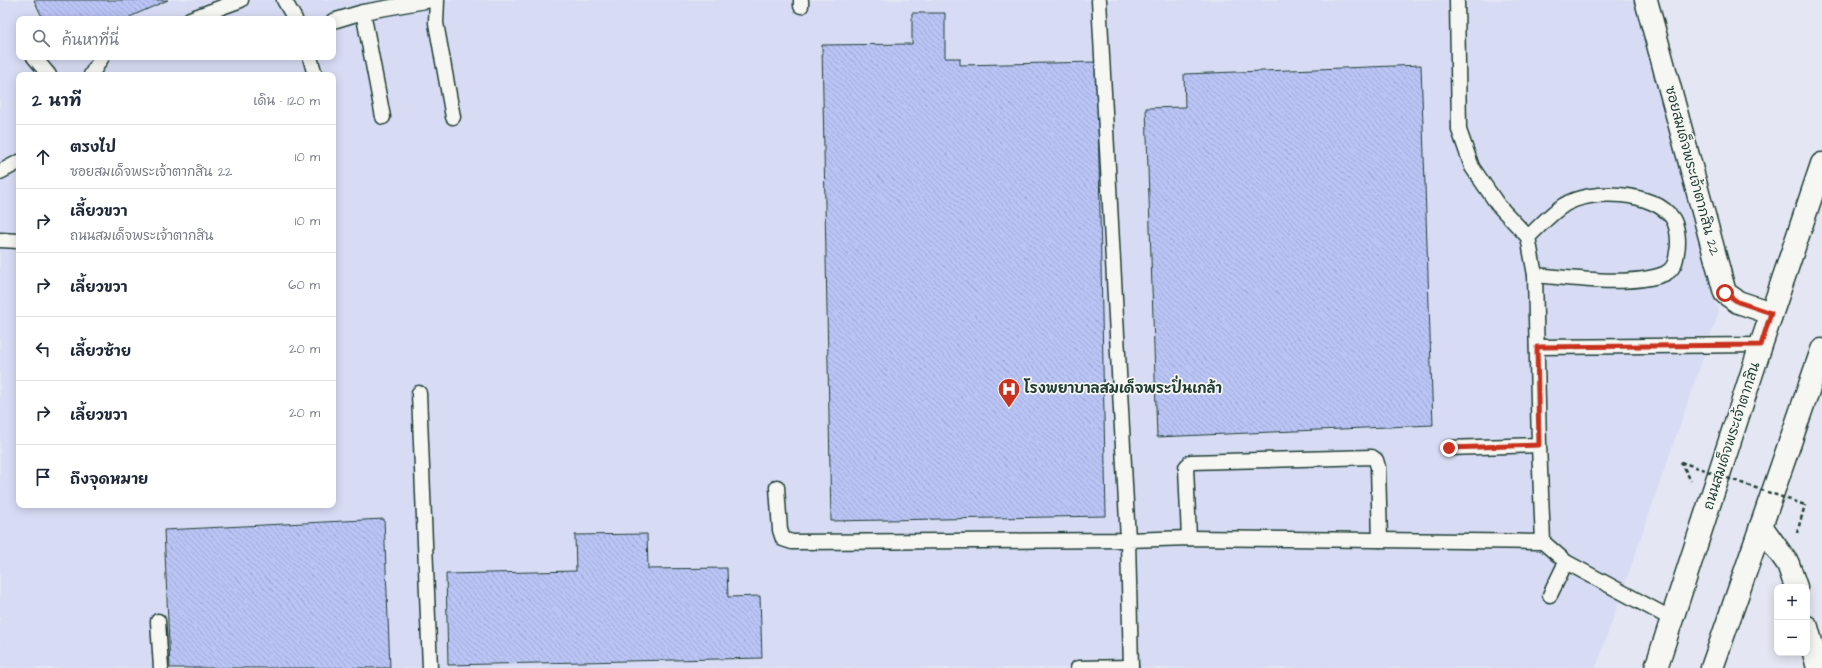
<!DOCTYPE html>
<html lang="th">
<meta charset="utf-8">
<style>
:root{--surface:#fff;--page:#f2f2f3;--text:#1f2937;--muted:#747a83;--line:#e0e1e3}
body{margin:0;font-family:"Architects Daughter","Playpen Sans Thai",sans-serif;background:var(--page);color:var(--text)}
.controls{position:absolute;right:12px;bottom:12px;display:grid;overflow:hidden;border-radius:8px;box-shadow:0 2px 10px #0003}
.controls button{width:36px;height:36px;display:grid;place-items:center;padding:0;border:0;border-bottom:1px solid var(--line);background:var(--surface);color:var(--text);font:20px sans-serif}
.stop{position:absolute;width:12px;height:12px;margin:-9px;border:3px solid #c8321e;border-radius:50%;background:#fff}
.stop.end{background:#c8321e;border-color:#fff;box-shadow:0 1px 4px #0008}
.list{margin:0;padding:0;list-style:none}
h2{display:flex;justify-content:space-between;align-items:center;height:52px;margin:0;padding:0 16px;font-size:17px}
h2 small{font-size:13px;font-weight:400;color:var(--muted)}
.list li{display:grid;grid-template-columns:26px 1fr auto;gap:12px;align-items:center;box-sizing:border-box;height:64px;padding:0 16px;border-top:1px solid var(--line)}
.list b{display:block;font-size:15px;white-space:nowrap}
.list p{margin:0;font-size:13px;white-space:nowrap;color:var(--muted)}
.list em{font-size:13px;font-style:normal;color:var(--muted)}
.icon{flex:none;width:22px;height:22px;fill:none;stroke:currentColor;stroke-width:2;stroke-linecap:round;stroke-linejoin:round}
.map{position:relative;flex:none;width:1822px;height:668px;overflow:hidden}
.search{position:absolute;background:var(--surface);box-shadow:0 2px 10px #0003;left:16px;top:16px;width:320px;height:44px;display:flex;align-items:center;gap:10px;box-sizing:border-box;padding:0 14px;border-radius:8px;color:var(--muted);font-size:15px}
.panel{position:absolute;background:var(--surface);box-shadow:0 2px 10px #0003;left:16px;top:72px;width:320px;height:436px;border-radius:8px}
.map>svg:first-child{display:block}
.built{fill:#d7dcf4;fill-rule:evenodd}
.building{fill:url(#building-back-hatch);stroke:#1f3d34}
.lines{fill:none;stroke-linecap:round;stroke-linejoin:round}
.service-casing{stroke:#1f3d34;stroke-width:17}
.minor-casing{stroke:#1f3d34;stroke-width:25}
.primary-casing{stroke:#1f3d34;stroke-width:25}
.path{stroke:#1f3d34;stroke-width:2.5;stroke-dasharray:4 3;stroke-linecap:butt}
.service{stroke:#f6f6f2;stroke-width:14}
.minor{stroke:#f6f6f2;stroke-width:22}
.primary{stroke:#f6f6f2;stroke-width:22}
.path-bridge{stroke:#1f3d34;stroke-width:2.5;stroke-dasharray:4 3;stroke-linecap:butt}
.route{stroke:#c8321e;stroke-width:5}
.labels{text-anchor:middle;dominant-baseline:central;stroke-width:3.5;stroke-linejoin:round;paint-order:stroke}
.street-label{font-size:14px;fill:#1f3d34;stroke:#f6f6f2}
.poi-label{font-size:14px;font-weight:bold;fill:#1f3d34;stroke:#f6f6f2;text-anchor:start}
</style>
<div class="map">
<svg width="1822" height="668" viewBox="0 0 1822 668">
<defs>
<pattern id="building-back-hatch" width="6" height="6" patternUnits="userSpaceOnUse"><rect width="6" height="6" fill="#bac4f5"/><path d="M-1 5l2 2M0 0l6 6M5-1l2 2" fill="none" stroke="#9fa9d3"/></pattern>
</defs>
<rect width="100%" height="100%" fill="#e4e7f3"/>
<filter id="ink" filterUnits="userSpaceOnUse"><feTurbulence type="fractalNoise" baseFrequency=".025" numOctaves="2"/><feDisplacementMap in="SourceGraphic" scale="8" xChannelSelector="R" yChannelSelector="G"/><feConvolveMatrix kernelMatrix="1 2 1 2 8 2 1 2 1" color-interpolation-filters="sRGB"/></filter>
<g filter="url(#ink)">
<path class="built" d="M0,0H1635L1710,283L1719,312L1596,668H0ZM19,19H333V57H19ZM19,75H333V505H19Z"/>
<g class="building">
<polygon points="34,0 168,0 125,19 43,19"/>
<polygon points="912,13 945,13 945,58 960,58 960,65 1097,62 1106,516 831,521 822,45 912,44"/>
<polygon points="1421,65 1433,425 1157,437 1146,108 1185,107 1184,74"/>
<polygon points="384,519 390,668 170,668 164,530"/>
<polygon points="647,534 648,569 727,568 728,597 760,596 762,658 448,665 446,574 576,571 575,535"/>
</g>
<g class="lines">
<g class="service-casing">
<g id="service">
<polyline points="284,0 295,19"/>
<polyline points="437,0 436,23 453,117"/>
<polyline points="801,0 801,6"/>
<polyline points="1457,0 1459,130 1472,167 1498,205 1528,237 1535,275 1539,445 1543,542"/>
<polyline points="363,12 383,117"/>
<polyline points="190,19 241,0"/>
<polyline points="333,21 363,12 431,0"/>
<polyline points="34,57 49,75"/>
<polyline points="310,57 315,75"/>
<polyline points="91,75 102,57"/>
<polyline points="0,172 19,162"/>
<path d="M1528,237C1540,226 1551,213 1564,205C1590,188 1655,191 1673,219C1678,228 1679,243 1677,252C1676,261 1674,270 1664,274C1630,287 1571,278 1535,275"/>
<polyline points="0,240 19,241"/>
<polyline points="1537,347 1761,345"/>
<polyline points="419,393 430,668"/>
<polyline points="1449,448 1539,445"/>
<polyline points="777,487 780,530 783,539 792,542 1128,540 1099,0"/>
<polyline points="1189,538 1186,467 1191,462 1372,457 1376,460 1378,467 1380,540"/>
<polyline points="1550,595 1566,562"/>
<polyline points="158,621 161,668"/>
<polyline points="1078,668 1131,667"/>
<polyline points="1131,668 1128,540 1189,538 1543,542 1566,562 1672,619"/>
</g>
</g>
<g class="minor-casing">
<g id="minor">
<polyline points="1646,0 1725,293 1738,302 1771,313"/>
<polyline points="1761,526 1788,564 1796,587"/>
<polyline points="1807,627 1818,668"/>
</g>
</g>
<g class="primary-casing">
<g id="primary">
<polyline points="1656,668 1761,345 1822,164"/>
<polyline points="1712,668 1822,350"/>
</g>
</g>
<g class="path">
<polyline points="1681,462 1691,481"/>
<polyline points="1797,533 1805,505"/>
</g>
<use href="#service" class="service"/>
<use href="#minor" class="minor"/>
<use href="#primary" class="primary"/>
<polyline class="path-bridge" points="1681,462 1805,505"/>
</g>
</g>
<g class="lines" filter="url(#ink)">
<polyline class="route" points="1449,448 1539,445 1537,347 1761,345 1771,313 1738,302 1725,293"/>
</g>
<defs>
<g id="hospital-pin" transform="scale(1.15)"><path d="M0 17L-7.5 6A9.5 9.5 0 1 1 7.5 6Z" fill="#c8321e" stroke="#f6f6f2"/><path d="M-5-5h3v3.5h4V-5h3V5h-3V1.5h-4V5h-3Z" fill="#fff"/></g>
</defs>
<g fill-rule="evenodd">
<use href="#hospital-pin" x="1009" y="389"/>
</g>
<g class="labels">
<g class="street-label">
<text transform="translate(1692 171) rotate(75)">ซอยสมเด็จพระเจ้าตากสิน 22</text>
<text transform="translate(1732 436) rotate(-72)">ถนนสมเด็จพระเจ้าตากสิน</text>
</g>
<g class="poi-label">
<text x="1024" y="389">โรงพยาบาลสมเด็จพระปิ่นเกล้า</text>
</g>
</g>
</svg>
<div class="controls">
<button>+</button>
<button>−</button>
</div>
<div class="stop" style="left:1725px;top:293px"></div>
<div class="stop end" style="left:1449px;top:448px"></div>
<div class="search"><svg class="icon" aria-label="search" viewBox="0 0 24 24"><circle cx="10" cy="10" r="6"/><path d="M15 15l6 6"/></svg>ค้นหาที่นี่</div>
<section class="panel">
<h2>2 นาที<small>เดิน · 120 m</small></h2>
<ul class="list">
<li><svg class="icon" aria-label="ahead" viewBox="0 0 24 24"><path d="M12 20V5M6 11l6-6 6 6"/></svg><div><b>ตรงไป</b><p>ซอยสมเด็จพระเจ้าตากสิน 22</p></div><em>10 m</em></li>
<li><svg class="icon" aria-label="right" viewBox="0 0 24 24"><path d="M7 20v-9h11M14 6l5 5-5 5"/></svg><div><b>เลี้ยวขวา</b><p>ถนนสมเด็จพระเจ้าตากสิน</p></div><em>10 m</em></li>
<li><svg class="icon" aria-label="right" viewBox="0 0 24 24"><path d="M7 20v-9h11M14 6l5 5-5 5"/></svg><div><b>เลี้ยวขวา</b></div><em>60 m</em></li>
<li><svg class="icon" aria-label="left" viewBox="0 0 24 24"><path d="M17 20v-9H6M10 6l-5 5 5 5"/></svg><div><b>เลี้ยวซ้าย</b></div><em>20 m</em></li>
<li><svg class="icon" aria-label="right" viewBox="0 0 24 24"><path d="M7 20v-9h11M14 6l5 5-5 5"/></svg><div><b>เลี้ยวขวา</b></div><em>20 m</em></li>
<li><svg class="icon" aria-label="arrive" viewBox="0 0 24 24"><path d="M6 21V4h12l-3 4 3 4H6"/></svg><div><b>ถึงจุดหมาย</b></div></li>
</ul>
</section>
</div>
